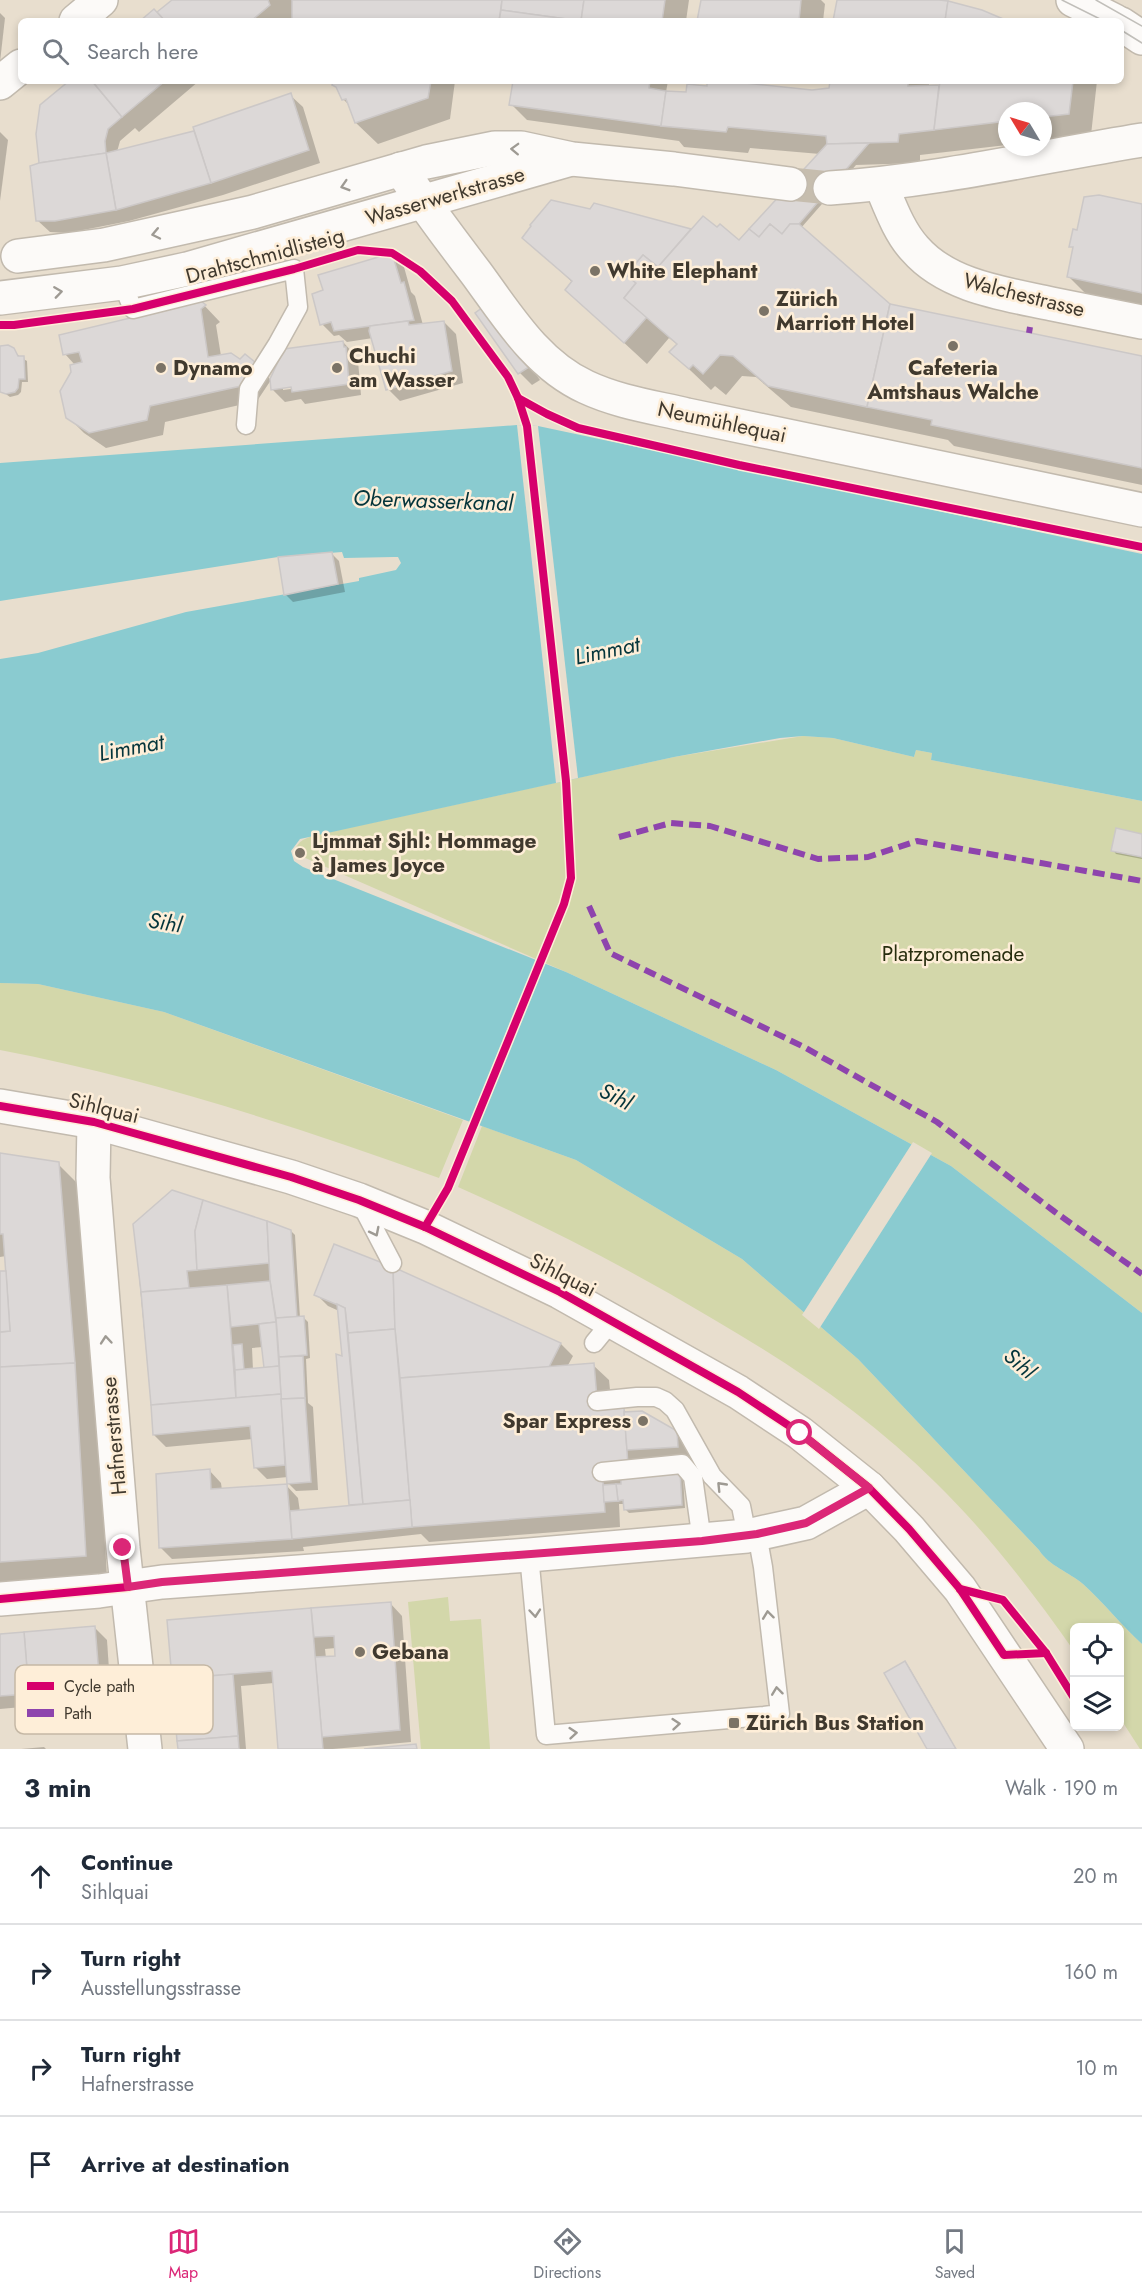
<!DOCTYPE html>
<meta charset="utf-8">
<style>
:root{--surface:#fff;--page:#f2f2f3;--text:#1f2937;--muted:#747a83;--line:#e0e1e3;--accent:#db2777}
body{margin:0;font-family:Jost,sans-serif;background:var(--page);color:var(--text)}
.controls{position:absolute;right:18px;bottom:18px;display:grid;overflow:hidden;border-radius:9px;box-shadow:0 3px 9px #0003}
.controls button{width:54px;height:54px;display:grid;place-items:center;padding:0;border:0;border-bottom:2px solid var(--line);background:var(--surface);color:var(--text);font:30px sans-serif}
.compass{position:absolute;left:998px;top:102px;width:54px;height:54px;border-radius:50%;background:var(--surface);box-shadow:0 3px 9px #0003;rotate:308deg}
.stop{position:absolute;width:18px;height:18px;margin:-14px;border:4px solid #db2777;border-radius:50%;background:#fff}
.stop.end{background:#db2777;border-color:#fff;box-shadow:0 2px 6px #0008}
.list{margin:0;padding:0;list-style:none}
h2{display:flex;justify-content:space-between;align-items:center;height:78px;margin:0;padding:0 24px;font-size:26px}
h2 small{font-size:20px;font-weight:400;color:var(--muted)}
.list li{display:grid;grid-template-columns:39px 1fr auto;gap:18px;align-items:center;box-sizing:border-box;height:96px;padding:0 24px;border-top:2px solid var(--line)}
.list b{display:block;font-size:22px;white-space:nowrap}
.list p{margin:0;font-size:20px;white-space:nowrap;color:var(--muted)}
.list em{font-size:20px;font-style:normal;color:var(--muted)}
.icon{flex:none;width:33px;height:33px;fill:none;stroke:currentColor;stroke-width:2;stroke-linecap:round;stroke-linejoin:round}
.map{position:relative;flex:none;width:1142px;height:1749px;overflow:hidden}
.search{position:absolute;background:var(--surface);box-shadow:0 3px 9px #0003;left:18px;right:18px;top:18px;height:66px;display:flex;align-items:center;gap:15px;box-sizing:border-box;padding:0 21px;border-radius:9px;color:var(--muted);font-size:22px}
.sheet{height:462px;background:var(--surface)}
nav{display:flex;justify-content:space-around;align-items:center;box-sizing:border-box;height:84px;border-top:2px solid var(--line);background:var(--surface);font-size:16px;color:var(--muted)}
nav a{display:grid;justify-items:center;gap:3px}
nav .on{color:var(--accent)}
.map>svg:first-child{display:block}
.green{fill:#d3d7aa}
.water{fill:#8acbd0}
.pier{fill:#e8dece}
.shadow{fill:#0003;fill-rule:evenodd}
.building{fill:#dcd8d7;stroke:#ccc8c7;stroke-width:1.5}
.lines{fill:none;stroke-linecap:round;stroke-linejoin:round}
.secondary-tunnel{stroke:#c6bdae;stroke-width:33;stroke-dasharray:33 16;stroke-linecap:butt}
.lane-casing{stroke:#c2baae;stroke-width:21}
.street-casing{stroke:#c2baae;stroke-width:36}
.secondary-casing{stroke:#c2baae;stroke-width:36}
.lane{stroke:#fcfaf8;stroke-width:18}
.street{stroke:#fcfaf8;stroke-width:33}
.secondary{stroke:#fcfaf8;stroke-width:33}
.tram{stroke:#c1bfba;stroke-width:1.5}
.quiet{stroke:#8e44ad;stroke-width:6;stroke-dasharray:12 6;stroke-linecap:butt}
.cycleway-casing{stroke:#feeed8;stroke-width:11}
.cycleway{stroke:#d6006c;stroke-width:8}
.oneway{stroke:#9e9a93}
.route{stroke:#db2777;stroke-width:8}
.poi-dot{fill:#7b7366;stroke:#feeed8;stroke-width:2}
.labels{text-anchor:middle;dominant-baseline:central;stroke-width:5;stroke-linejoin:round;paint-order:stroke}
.street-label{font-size:21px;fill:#40392e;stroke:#feeed8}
.poi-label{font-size:21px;font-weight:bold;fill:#40392e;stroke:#feeed8;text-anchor:start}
.park-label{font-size:21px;fill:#282e0f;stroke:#feeed8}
.water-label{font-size:22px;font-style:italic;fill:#04353b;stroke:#feeed8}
.key{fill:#feeed8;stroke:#c5b8a5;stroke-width:1.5}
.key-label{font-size:16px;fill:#40392e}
</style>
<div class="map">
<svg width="1142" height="1749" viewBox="0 0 1142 1749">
<rect width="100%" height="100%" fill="#e8dece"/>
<g class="green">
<path d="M803,736L833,738L914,757L916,750L932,753L931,760L1142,801V1313L951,1166L776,1070L566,972L303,857L296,848C300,838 311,837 320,834L674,757Z"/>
<path d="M0,983L38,984L164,1012L463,1120L439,1178C294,1126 152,1079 0,1050Z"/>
<path d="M482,1126L576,1160L742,1259L858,1359L1039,1550C1049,1566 1069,1572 1083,1584C1104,1603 1121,1625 1142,1644V1749H1140L1120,1718V1628H1074V1651C1032,1591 988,1534 936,1483C871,1418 792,1365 713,1319C631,1270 546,1226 458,1187Z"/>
<polygon points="448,1597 450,1621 481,1619 490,1749 421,1749 408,1602"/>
</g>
<path class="water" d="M517,425L538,426L1142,554V801L931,760L932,753L916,750L914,757L833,738L803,736L780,738L674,757L300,839L291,851L294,861L303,867L566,972L776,1070L951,1166L1142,1313V1644C1121,1625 1104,1603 1083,1584C1069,1572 1049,1566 1039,1550L858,1359L742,1259L576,1160L164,1012L38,984L0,983V659L38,653L186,612L359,581V578L396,570L401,563L398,557H394L344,558L342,552L278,557L0,601V463Z"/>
<g class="pier">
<polygon points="517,425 538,426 578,778 556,783"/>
<polygon points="913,1142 932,1153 819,1329 802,1315"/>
</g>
<g class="shadow">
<polygon points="174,0 689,0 686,21 293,21 293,18 290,21 142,21 163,21"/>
<polygon points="702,0 821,0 825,4 823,21 699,21"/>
<polygon points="0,13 5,18 0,62"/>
<polygon points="71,81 199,81 139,132 135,128 120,141 117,152 197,132 290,95 303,107 320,163 223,195 129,221 68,233 50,232 37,220 41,164"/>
<polygon points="334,81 455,81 450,119 378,144 356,123 350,106 343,99"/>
<polygon points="514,81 668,81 666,92 688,93 708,88 709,81 812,92 831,89 831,81 929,81 929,87 941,86 941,81 1097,81 1091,135 1043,141 1043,111 1007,111 1007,145 920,155 920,163 856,165 801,228 890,306 1142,358 1142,485 954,446 948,440 791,407 756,377 742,376 726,395 715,386 711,390 671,352 678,345 669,338 647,364 567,290 573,283 524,237 590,210 594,205 740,242 820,154 750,148 748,153 684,147 679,141 527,120 511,104"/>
<polygon points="0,132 8,140 0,201"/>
<polygon points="1142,206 1142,309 1091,299 1069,277 1074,250 1071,246 1078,231"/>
<polygon points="392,255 404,267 411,292 415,296 423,325 444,322 456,334 463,383 400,401 388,389 373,338 347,342 339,335 334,336 322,324 325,290"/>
<polygon points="201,302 220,322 216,325 221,356 255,364 271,380 257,401 165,422 163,435 106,448 84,433 68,417 75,365 65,354"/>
<polygon points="477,313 497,319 540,380 532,385 520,373"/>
<path d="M343,342L355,355L358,361L361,395L305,404L301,399L285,402L273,390ZM298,385V388L283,390V387Z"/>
<polygon points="11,347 20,357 27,361 28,382 22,382 21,392 18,395 10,397 0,390 0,348"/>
<polygon points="331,553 339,561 345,592 293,602 285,594"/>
<polygon points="1142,836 1142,859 1116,854 1113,850"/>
<polygon points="0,1154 58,1164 80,1186 96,1386 107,1577 0,1584 0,1273 8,1272 6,1256 0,1257"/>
<path d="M172,1192L267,1222L291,1231L295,1235L300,1318H304L308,1322L310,1358L306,1359L308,1403L313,1407L318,1490L296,1491L288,1483V1477L267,1479L255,1467L253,1439L166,1447L154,1435L134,1224ZM263,1347L265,1369L253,1370L252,1348Z"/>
<polygon points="393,1268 561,1344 573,1356 567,1367 593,1365 609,1380 612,1410 623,1409 627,1413 676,1432 688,1444 690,1459 642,1462 679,1474 683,1477 685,1508 629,1513 625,1509 625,1504 619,1504 620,1527 429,1542 421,1534 303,1547 304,1551 172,1559 160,1547 209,1470 221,1483 222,1490 286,1485 298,1498 300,1512 352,1507 350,1505 344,1358 339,1311 328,1306 316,1294"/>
<path d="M390,1603L402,1616L411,1742L333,1749H279L274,1683L241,1686L246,1749H179L169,1621ZM336,1648L337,1657L326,1658L325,1649Z"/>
<polygon points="95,1628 107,1640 111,1699 0,1709 0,1636"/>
<polygon points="905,1663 909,1667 956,1749 929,1749"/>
<polygon points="44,1747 46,1749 21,1749"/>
</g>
<g class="building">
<polygon points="172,0 268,0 270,5 251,21 165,21 157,12"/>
<polygon points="292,0 502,0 499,21 292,21"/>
<polygon points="502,0 584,0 581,21 501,10"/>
<polygon points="584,0 665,0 662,21 581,21"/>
<polygon points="701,0 801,0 799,21 697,21"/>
<polygon points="837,0 939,0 948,1 945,21 833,21"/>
<polygon points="948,1 982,10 1008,21 945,21"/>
<polygon points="154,9 165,21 140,21"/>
<polygon points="501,10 581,21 499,21"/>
<polygon points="69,81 92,81 122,117 108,129 105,141 106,153 39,163 36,134 40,105"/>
<polygon points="92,81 165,81 122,117"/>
<polygon points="333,81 431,81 428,98 355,123 346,99 342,100 336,87 332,85"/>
<polygon points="513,81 650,81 649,88 666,91 661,126 509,105"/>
<polygon points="707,81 726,81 812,90 829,88 830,81 908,81 908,86 939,85 934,130 899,134 898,142 827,144 826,136 728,127 726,132 661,126 666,91 686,92 687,84 707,86"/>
<polygon points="940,81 1073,81 1069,114 1043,117 1043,111 1007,111 1007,121 934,130"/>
<polygon points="291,93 309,150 211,183 193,127"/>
<polygon points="194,131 211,183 116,210 106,153"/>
<polygon points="869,143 799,224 790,224 782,234 770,224 759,237 749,229 827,144"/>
<polygon points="106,153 116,210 55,221 36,221 30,166 39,163"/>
<polygon points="1099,195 1142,204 1142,293 1067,277 1073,247 1069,247 1073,229 1077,230 1084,197"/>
<polygon points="551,200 590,209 594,203 691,229 658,267 643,255 626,275 636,283 624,298 647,317 624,343 565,290 572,281 522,238 531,226 530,225"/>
<polygon points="703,216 717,227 720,224 739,240 749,229 759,237 770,224 782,234 790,224 799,224 890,304 867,407 768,386 733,356 720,355 703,374 693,365 689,369 669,352 677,344 624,298 636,283 626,275 643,255 658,267"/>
<polygon points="392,253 401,283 404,282 414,320 334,331 331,322 320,325 312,294 323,290 318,275"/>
<polygon points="201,301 206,305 201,309 208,357 231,353 240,359 245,354 256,363 241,386 150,406 147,420 89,433 66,418 60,391 71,372 70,365 82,362 79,352 63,355 59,335"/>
<polygon points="890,304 1142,356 1142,468 931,425 932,420 867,407"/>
<polygon points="486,305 529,367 518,374 475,313"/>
<polygon points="408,321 409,325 444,321 452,371 386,390 369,331 370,326"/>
<polygon points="343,341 344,347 346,347 349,384 292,392 291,387 271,390 270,379 284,349"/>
<polygon points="8,345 14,348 18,356 24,356 25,379 19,379 18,388 15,392 6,394 0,392 0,346"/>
<polygon points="332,552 338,584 284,595 278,557"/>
<polygon points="1116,828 1142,834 1142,857 1111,851"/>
<polygon points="0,1153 59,1162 75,1363 0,1367 0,1332 10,1331 3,1234 0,1234"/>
<polygon points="172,1190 203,1200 195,1231 197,1270 187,1271 189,1288 141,1292 133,1224"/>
<polygon points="203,1200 267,1221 269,1263 197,1270 195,1231"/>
<polygon points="267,1221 291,1230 297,1317 276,1318 270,1281"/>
<polygon points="334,1244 393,1267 395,1329 348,1333 345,1308 314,1295"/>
<polygon points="393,1267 561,1343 549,1367 400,1378 395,1329"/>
<polygon points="0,1271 6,1271 10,1331 0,1332"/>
<polygon points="270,1281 276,1322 231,1327 227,1285"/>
<polygon points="227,1285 236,1398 151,1405 141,1292"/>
<polygon points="337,1304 345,1308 363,1504 349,1505 336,1354 342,1356"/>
<polygon points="304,1316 307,1355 279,1357 276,1318"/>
<polygon points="276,1322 279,1366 264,1368 259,1324"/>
<polygon points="395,1329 410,1500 363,1504 348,1333"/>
<polygon points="242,1344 244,1370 235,1370 233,1345"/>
<polygon points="303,1356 305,1398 281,1399 279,1357"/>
<polygon points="75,1363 86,1556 0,1562 0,1367"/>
<polygon points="594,1363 598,1410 624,1408 628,1465 602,1468 605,1512 412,1527 400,1378"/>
<polygon points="279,1366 281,1394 236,1398 235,1370"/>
<polygon points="281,1394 285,1465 254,1468 250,1426 153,1435 151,1405"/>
<polygon points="305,1398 311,1482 287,1484 281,1399"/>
<polygon points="642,1411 677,1431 678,1447 627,1450 624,1412"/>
<polygon points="210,1469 211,1489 287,1484 292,1539 159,1548 156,1474"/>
<polygon points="680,1472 682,1505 624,1510 623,1500 618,1501 616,1484 621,1484 621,1477"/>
<polygon points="616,1484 618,1501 604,1502 603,1485"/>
<polygon points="410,1500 412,1527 292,1539 290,1511"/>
<polygon points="391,1602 400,1730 322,1737 315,1657 335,1656 334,1636 314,1637 311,1608"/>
<polygon points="311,1608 323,1749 278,1749 272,1671 172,1679 167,1620"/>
<polygon points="95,1626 100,1687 29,1694 24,1632"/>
<polygon points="24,1632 29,1694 0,1696 0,1634"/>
<polygon points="905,1661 956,1749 927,1749 884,1673"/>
<polygon points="233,1674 238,1736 177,1741 172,1679"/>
<polygon points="238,1736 239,1749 178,1749 177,1741"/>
<polygon points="416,1744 417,1749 364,1749"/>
</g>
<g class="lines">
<polyline class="secondary-tunnel" points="790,184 830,188"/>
<g class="lane-casing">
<g id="lane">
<polyline points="122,283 133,309 294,269 298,307 277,345 249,389 246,425"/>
<polyline points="360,1202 392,1263"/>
<polyline points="594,1343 612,1321"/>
<polyline points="597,1401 637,1397 656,1397 665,1401 675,1410 712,1476 741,1506 747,1536"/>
<polyline points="602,1472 682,1464 693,1477 702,1541"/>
<polyline points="529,1555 546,1735 764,1716 780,1714 763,1567 757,1534"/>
</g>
</g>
<g class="street-casing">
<g id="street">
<polyline points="76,21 101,0"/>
<polyline points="0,83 21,66"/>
<path d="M881,185C890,206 899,232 915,249C948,287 1006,294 1052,304C1082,310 1112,316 1142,322"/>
<polyline points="94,1122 93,1178 123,1548 145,1749"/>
<polyline points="0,1599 99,1591 162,1582 529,1555 747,1536 806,1523 869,1488"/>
</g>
</g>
<g class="secondary-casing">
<g id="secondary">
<polyline points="1073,0 1115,21"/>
<polyline points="1121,24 1142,38"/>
<path d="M401,169C424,205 450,239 476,273C507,315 536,364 586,387C618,402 653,407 687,415L1142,510"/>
<path d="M830,188C935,181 1038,157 1142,140"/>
<polyline points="18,256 104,245 253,212 426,162 495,148 521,148 572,159 674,169 790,184"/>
<polyline points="0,298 122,283 187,269 568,160"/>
<polyline points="0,1106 94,1122 291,1177 359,1200 425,1227 560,1292 738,1392 800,1433 869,1488 909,1529 960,1589 1067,1749"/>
</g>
</g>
<use href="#lane" class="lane"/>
<use href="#street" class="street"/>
<use href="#secondary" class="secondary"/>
<g class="tram">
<polyline points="1062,0 1104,21"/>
<polyline points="1096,0 1142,26"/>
<polyline points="1121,30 1142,43"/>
</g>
<g class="quiet">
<polyline points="1029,333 1030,327"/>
<polyline points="619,837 671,823 710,826 818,859 868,857 917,841 1142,881"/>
<polyline points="589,906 610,953 804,1047 937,1122 1055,1212 1142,1274"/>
</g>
<g class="cycleway-casing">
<g id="cycleway">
<polyline points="0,325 14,325 133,309 294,269 358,250 392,253 420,271 452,301 508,377 518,398 527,426 566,781 571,878 564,904 448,1188 425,1227"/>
<polyline points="518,398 547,414 578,428 739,465 1142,547"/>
<polyline points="0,1106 94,1122 291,1177 359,1200 425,1227 560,1292 738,1392 800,1433 869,1488 909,1529 960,1589 1004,1655 1046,1653"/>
<polyline points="960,1589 1003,1600 1046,1653 1074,1698"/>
<polyline points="0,1599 128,1587"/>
</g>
</g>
<use href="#cycleway" class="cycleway"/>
</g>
<defs><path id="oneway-chevron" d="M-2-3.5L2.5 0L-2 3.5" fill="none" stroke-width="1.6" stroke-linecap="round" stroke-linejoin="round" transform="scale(1.5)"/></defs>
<g class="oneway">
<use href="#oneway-chevron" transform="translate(515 149) rotate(-178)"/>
<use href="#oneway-chevron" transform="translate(345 186) rotate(163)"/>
<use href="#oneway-chevron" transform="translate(156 234) rotate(168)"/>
<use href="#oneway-chevron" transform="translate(58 292) rotate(-8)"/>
<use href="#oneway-chevron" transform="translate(375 1232) rotate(63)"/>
<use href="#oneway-chevron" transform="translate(106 1340) rotate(-95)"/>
<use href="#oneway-chevron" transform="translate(721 1486) rotate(-134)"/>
<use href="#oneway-chevron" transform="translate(535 1613) rotate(85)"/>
<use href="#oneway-chevron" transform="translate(768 1615) rotate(-97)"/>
<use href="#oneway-chevron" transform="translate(777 1691) rotate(-97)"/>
<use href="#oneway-chevron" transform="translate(676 1724) rotate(-5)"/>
<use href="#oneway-chevron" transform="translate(573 1733) rotate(-5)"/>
</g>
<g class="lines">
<polyline class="route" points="123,1548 128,1587 162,1582 702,1541 757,1534 806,1523 869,1488 800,1433"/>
</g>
<g class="poi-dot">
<circle cx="595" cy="271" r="6"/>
<circle cx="764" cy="311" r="6"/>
<circle cx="953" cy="346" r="6"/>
<circle cx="161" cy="368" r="6"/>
<circle cx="337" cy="368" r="6"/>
<circle cx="300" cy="853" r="6"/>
<circle cx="643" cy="1421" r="6"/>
<circle cx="360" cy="1652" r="6"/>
<rect x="728" y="1717" width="12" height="12" rx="3"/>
</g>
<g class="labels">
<g class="street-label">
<text transform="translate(445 196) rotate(-16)">Wasserwerkstrasse</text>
<text transform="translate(265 256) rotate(-15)">Drahtschmidlisteig</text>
<text transform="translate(1024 295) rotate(14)">Walchestrasse</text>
<text transform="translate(722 422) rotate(12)">Neumühlequai</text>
<text transform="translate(104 1108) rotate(14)">Sihlquai</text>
<text transform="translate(563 1275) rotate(27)">Sihlquai</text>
<text transform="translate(114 1436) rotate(-95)">Hafnerstrasse</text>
</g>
<g class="poi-label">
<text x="607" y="271">White Elephant</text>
<text x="776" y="299">Zürich<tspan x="776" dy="24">Marriott Hotel</tspan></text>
<text x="349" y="356">Chuchi<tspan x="349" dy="24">am Wasser</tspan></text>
<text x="173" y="368">Dynamo</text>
<text x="953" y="368" text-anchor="middle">Cafeteria<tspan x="953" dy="24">Amtshaus Walche</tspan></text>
<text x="312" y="841">Ljmmat Sjhl: Hommage<tspan x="312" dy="24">à James Joyce</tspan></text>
<text x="631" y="1421" text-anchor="end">Spar Express</text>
<text x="372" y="1652">Gebana</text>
<text x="746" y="1723">Zürich Bus Station</text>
</g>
<g class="park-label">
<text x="953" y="954">Platzpromenade</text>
</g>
<g class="water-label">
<text transform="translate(433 500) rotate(2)">Oberwasserkanal</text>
<text transform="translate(607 650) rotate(-12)">Limmat</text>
<text transform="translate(131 747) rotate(-11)">Limmat</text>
<text transform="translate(165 922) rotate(9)">Sihl</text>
<text transform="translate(616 1096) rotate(27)">Sihl</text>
<text transform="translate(1020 1363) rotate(41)">Sihl</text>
</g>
</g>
<rect x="15" y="1665" width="198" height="69" rx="9" class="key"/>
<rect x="27" y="1682" width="27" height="8" fill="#d6006c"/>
<rect x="27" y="1709" width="27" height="8" fill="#8e44ad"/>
<g class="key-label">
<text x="64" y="1692">Cycle path</text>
<text x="64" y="1719">Path</text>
</g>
</svg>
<div class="controls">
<button><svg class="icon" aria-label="locate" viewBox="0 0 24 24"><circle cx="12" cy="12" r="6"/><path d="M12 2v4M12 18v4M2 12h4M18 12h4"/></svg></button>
<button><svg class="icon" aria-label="layers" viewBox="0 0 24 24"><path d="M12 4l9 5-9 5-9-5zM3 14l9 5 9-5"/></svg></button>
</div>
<svg class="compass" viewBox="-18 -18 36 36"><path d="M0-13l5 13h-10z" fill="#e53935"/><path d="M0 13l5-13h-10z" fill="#747a83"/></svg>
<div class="stop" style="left:800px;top:1433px"></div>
<div class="stop end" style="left:123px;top:1548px"></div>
<div class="search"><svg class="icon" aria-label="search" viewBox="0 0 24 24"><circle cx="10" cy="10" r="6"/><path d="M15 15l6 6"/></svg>Search here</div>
</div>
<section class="sheet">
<h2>3 min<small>Walk · 190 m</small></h2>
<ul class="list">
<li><svg class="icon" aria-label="ahead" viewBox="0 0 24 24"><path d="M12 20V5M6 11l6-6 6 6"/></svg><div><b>Continue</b><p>Sihlquai</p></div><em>20 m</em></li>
<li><svg class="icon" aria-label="right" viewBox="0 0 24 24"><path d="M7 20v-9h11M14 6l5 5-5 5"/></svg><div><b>Turn right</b><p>Ausstellungsstrasse</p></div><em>160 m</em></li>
<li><svg class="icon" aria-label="right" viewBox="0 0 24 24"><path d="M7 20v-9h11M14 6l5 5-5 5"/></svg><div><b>Turn right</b><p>Hafnerstrasse</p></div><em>10 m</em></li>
<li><svg class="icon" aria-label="arrive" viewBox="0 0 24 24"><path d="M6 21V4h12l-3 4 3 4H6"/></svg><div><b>Arrive at destination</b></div></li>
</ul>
</section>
<nav>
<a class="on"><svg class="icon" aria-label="map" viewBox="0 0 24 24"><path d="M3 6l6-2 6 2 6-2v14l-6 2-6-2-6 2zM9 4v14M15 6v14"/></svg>Map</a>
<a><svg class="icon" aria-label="directions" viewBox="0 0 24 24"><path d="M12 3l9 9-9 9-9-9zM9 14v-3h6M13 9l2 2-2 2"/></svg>Directions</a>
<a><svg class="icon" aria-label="saved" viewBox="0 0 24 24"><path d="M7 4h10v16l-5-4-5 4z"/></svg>Saved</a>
</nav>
